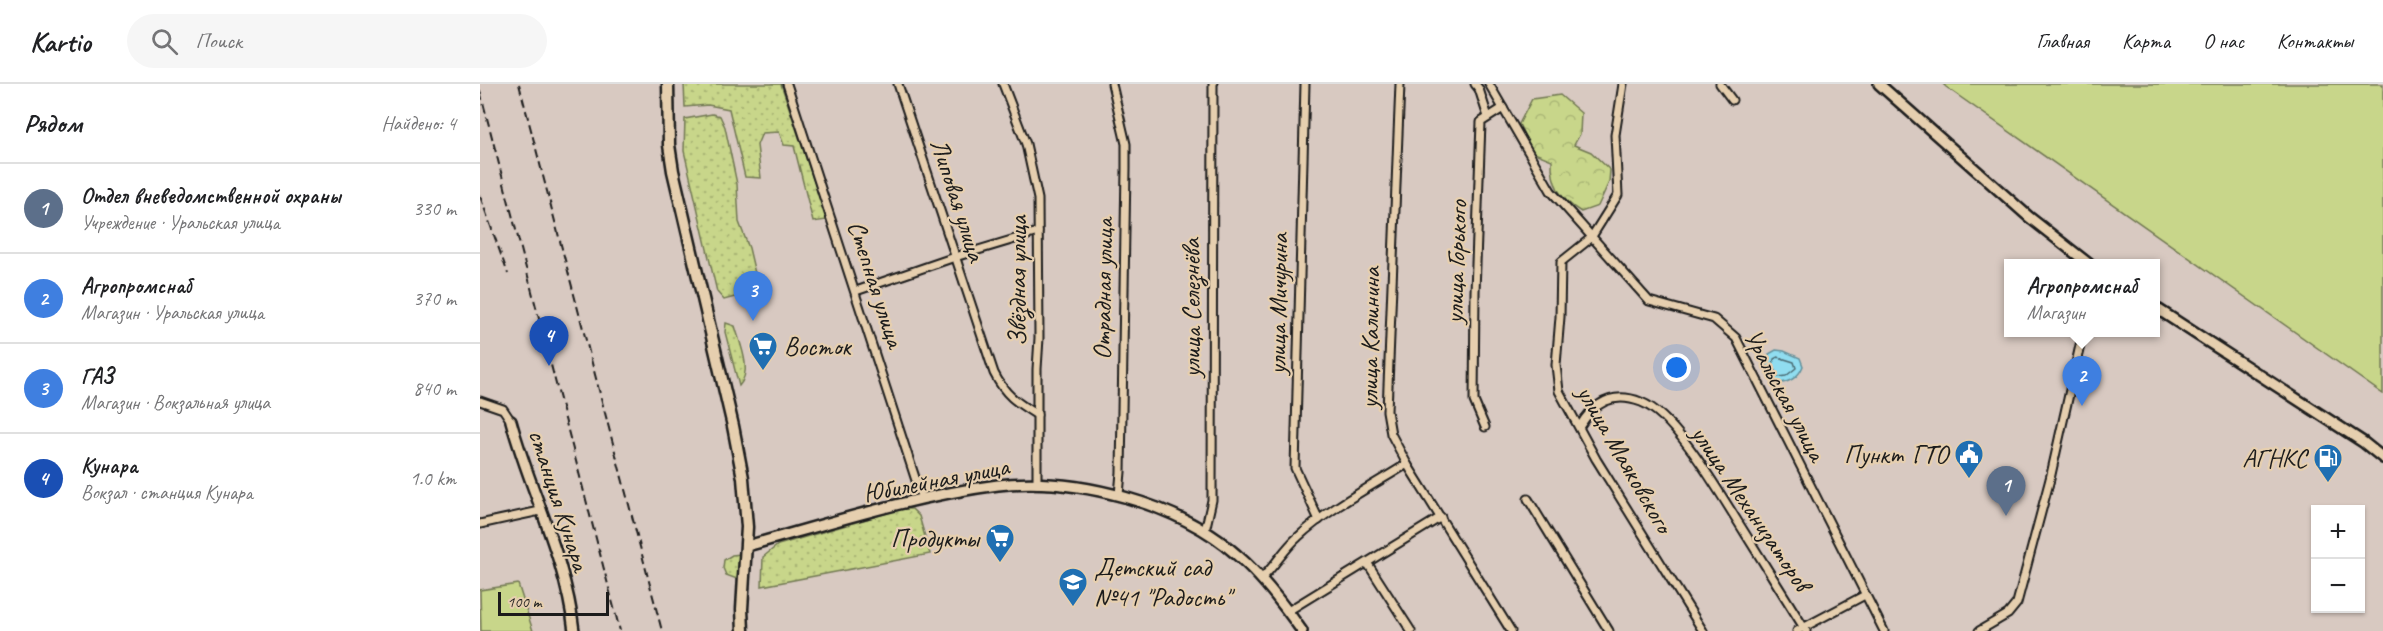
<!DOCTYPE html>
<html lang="ru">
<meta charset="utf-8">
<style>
:root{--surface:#fff;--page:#f6f6f6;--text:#202124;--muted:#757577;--line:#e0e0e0;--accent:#0b8043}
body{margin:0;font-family:Caveat,sans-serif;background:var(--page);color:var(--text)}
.controls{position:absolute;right:18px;bottom:18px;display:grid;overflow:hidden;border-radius:0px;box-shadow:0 2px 4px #0004}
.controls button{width:54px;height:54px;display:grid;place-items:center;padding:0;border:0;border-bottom:2px solid var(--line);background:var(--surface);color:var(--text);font:30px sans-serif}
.scale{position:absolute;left:18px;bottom:15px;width:111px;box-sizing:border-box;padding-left:6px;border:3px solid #1c1c1c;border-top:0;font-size:16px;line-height:21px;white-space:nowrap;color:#1c1c1c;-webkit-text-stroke:4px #e6cfaf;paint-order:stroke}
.you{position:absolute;left:1197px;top:284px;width:21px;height:21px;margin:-15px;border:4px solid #fff;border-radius:50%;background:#1a73e8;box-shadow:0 0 0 9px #1a73e833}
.badge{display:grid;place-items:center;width:39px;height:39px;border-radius:50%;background:var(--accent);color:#fff;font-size:20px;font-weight:700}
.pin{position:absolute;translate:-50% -50px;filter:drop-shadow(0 2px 3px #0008)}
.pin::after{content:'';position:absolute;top:32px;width:21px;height:18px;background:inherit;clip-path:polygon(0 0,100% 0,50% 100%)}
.popup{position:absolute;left:1524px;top:175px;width:156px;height:78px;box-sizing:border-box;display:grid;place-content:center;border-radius:0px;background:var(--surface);filter:drop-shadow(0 2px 4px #0005);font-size:20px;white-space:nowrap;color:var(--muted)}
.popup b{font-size:22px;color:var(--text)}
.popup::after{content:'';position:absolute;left:50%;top:100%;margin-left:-12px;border:12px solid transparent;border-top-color:var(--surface)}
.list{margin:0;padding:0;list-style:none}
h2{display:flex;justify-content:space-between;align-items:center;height:78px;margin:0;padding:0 24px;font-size:26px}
h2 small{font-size:20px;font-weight:400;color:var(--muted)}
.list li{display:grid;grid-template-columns:39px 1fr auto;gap:18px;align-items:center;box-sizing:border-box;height:90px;padding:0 24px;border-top:2px solid var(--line)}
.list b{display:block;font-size:22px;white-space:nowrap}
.list p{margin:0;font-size:20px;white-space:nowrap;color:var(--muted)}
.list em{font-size:20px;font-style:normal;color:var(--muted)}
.icon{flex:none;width:33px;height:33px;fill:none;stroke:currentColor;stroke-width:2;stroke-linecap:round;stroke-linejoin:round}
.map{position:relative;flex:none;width:1903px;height:547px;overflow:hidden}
header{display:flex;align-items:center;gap:36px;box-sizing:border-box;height:84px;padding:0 30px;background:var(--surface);border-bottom:2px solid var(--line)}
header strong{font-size:28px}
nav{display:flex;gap:33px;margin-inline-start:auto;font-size:21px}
.search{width:420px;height:54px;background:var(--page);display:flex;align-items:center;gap:15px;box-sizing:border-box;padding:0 21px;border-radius:33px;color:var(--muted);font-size:22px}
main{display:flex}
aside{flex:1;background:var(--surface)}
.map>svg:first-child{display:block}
.grass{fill:url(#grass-dots);stroke:#727953;stroke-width:1.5}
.forest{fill:url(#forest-crowns);stroke:#727953;stroke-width:1.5}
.garden{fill:#c8d68a;stroke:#727953;stroke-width:1.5}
.water{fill:#90ddf0;stroke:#62909b;stroke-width:1.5}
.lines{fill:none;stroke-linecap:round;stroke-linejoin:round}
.shore{stroke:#4a6971;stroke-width:1.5}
.street-casing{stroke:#1c1c1c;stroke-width:11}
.secondary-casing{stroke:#1c1c1c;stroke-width:14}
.primary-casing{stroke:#1c1c1c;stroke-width:15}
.street{stroke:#e6cfaf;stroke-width:7}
.secondary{stroke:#e6cfaf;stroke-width:9}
.primary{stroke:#e6cfaf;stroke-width:10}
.rail{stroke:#1c1c1c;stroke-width:2;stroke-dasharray:9 4.5;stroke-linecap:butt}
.labels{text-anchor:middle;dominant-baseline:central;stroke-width:4.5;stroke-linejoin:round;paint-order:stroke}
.street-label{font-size:26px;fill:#1c1c1c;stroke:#e6cfaf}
.poi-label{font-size:26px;fill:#1c1c1c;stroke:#e6cfaf;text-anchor:end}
</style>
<header>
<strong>Kartio</strong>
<div class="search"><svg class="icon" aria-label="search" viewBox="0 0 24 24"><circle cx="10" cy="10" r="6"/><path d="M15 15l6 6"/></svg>Поиск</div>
<nav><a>Главная</a><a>Карта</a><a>О нас</a><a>Контакты</a></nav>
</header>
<main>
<aside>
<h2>Рядом<small>Найдено: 4</small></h2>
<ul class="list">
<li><span class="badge" style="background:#5c6f8a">1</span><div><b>Отдел вневедомственной охраны</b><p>Учреждение · Уральская улица</p></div><em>330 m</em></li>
<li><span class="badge" style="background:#3f7fe0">2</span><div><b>Агропромснаб</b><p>Магазин · Уральская улица</p></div><em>370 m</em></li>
<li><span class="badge" style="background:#3f7fe0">3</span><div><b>ГАЗ</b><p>Магазин · Вокзальная улица</p></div><em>840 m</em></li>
<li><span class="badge" style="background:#1a4fb4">4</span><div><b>Кунара</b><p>Вокзал · станция Кунара</p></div><em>1.0 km</em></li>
</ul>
</aside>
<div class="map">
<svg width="1903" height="547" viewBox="0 0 1903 547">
<defs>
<pattern id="grass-dots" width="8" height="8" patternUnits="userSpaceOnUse" patternTransform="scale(1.5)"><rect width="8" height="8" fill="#c8d68a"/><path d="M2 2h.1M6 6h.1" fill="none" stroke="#abb776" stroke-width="1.8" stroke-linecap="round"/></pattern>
<pattern id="forest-crowns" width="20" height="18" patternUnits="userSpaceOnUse" patternTransform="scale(1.5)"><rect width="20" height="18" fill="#c8d68a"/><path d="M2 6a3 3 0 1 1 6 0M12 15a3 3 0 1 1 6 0" fill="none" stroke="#abb776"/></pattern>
</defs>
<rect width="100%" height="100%" fill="#d8c9c1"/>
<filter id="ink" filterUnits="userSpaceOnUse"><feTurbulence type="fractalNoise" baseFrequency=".0167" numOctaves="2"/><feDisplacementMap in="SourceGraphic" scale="12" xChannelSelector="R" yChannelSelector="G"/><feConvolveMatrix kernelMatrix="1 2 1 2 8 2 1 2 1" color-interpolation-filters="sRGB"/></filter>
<g filter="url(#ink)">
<g class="grass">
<polygon points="204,0 301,0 347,136 333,138 314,62 304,61 299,48 282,49 277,61 281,94 265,93 249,25 228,21 205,23"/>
<polygon points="232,30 240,32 245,43 257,100 259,138 269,164 277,198 262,211 244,216 237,208 204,67 205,35"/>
<path d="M246,239L255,242C260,260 273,287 259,302L245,248Z"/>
<polygon points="421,425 432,425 439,432 450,470 282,502 283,473 298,461"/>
<polygon points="260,470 257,495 246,491 243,484 244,476 252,471"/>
</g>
<path class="forest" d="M1080,11L1101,29L1100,50L1094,61L1111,68L1130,86L1129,98L1118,122L1101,128C1080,115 1071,100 1072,76L1052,68L1039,40L1052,15Z"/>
<g class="garden">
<polygon points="1463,0 1903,0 1903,310 1466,3"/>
<polygon points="38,500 53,547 1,547 0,506"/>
</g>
<path class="water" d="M1296,266L1304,267L1320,274L1323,282C1319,293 1308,300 1296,299C1287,289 1286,283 1289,270Z"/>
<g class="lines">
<polygon class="shore" points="1298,273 1314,278 1316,284 1306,292 1298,293 1293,282 1294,275"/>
<g class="street-casing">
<g id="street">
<polyline points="307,0 442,415"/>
<path d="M418,0L514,289C525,311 536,318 557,331"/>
<polyline points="523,0 546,60 558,115 559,254 557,285 557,400"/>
<polyline points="632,0 646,60 646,85 641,388 639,411"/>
<polyline points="825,0 815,384 839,436"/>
<polyline points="920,0 907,327 911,350 927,380 1031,547"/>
<polyline points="995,0 999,5 1008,33"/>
<polyline points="1009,0 1071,107 1169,217 1234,235 1256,254 1404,547"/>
<polyline points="1143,0 1135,51 1138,111 1111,154 1081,178 1080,233 1076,281 1079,307 1116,375 1223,547"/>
<polyline points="1240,0 1252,16"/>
<polyline points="376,207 475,173 558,148"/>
<polyline points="0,317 23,325 31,337"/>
<path d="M1100,342C1114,319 1133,307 1161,318C1197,332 1241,412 1263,446C1284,480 1305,513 1326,547"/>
<polyline points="1005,343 994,317 995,208 1001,38 1023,24"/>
<polyline points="1048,415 1129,547"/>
<polyline points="0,440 60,427"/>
<polyline points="725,447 732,416 733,0"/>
<polyline points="888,480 931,547"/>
<path d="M781,495C795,482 804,465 818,453C848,425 892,402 927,380"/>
<polyline points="808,527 961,433"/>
<polyline points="1317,547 1385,511"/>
<polyline points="1499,547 1528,530 1537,519 1570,395 1603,248"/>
</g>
</g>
<g class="secondary-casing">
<g id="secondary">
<polyline points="1399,0 1549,133 1609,180"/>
<polyline points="1676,224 1883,358 1903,374"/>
<path d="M31,337C50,407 86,474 94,547"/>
<path d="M267,462C350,439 433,412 518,401C595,392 699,419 757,471C782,492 803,520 822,547"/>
</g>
</g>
<g class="primary-casing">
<polyline id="primary" points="188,0 189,61 193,87 253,342 263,394 267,443 262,525 263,547"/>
</g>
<use href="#street" class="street"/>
<use href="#secondary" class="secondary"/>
<use href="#primary" class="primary"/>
<g class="rail">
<polyline points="39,0 182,547"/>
<polyline points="0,7 140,547"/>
<polyline points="0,112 28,190"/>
</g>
</g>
</g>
<defs>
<g id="supermarket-pin" transform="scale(1.5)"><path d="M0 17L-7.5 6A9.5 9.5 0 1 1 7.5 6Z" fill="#1f6fb2" stroke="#e6cfaf"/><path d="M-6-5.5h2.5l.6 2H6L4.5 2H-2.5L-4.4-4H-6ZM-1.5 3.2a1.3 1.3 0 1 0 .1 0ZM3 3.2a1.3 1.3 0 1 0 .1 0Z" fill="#fff"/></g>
<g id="civic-pin" transform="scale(1.5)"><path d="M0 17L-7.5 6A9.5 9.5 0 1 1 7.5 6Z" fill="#1f6fb2" stroke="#e6cfaf"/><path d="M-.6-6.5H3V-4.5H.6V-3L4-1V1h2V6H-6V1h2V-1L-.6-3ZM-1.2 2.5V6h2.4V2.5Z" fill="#fff"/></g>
<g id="fuel-pin" transform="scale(1.5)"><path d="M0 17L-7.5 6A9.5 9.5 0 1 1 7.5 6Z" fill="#1f6fb2" stroke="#e6cfaf"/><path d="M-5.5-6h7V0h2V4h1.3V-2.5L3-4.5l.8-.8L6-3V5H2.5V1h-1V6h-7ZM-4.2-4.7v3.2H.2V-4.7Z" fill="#fff"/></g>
<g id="school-pin" transform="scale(1.5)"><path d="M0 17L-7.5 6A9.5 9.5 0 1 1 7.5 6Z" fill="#1f6fb2" stroke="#e6cfaf"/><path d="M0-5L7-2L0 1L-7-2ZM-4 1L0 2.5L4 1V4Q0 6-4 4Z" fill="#fff"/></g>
</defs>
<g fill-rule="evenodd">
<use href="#supermarket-pin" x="283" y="262"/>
<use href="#civic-pin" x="1489" y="370"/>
<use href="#fuel-pin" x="1848" y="374"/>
<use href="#supermarket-pin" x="520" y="454"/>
<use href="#school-pin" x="593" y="498"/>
</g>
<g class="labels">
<g class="street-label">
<text transform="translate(478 116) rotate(72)">Липовая улица</text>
<text transform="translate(976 178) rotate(-88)">улица Горького</text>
<text transform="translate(537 197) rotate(-90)">Звёздная улица</text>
<text transform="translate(396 200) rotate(72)">Степная улица</text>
<text transform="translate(623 205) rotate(-89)">Отрадная улица</text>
<text transform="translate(798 220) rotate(-89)">улица Мичурина</text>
<text transform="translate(711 224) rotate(-90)">улица Селезнёва</text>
<text transform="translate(890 254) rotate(-89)">улица Калинина</text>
<text transform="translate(1305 311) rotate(62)">Уральская улица</text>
<text transform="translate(1145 375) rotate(60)">улица Маяковского</text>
<text transform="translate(456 396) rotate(-11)">Юбилейная улица</text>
<text transform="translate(79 416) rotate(72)">станция Кунара</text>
<text transform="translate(1271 424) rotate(56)">улица Механизаторов</text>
</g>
<g class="poi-label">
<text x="304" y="262" text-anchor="start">Восток</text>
<text x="1468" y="370">Пункт ГТО</text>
<text x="1827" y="374">АГНКС</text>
<text x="499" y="454">Продукты</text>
<text x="614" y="483" text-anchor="start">Детский сад<tspan x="614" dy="30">№41 "Радость"</tspan></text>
</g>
</g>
</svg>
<div class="controls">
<button>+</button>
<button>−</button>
</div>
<div class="scale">100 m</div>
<div class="you"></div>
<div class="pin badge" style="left:1526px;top:432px;background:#5c6f8a">1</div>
<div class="pin badge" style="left:1602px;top:322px;background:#3f7fe0">2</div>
<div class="popup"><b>Агропромснаб</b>Магазин</div>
<div class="pin badge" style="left:273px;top:237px;background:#3f7fe0">3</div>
<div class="pin badge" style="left:69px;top:282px;background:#1a4fb4">4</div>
</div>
</main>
